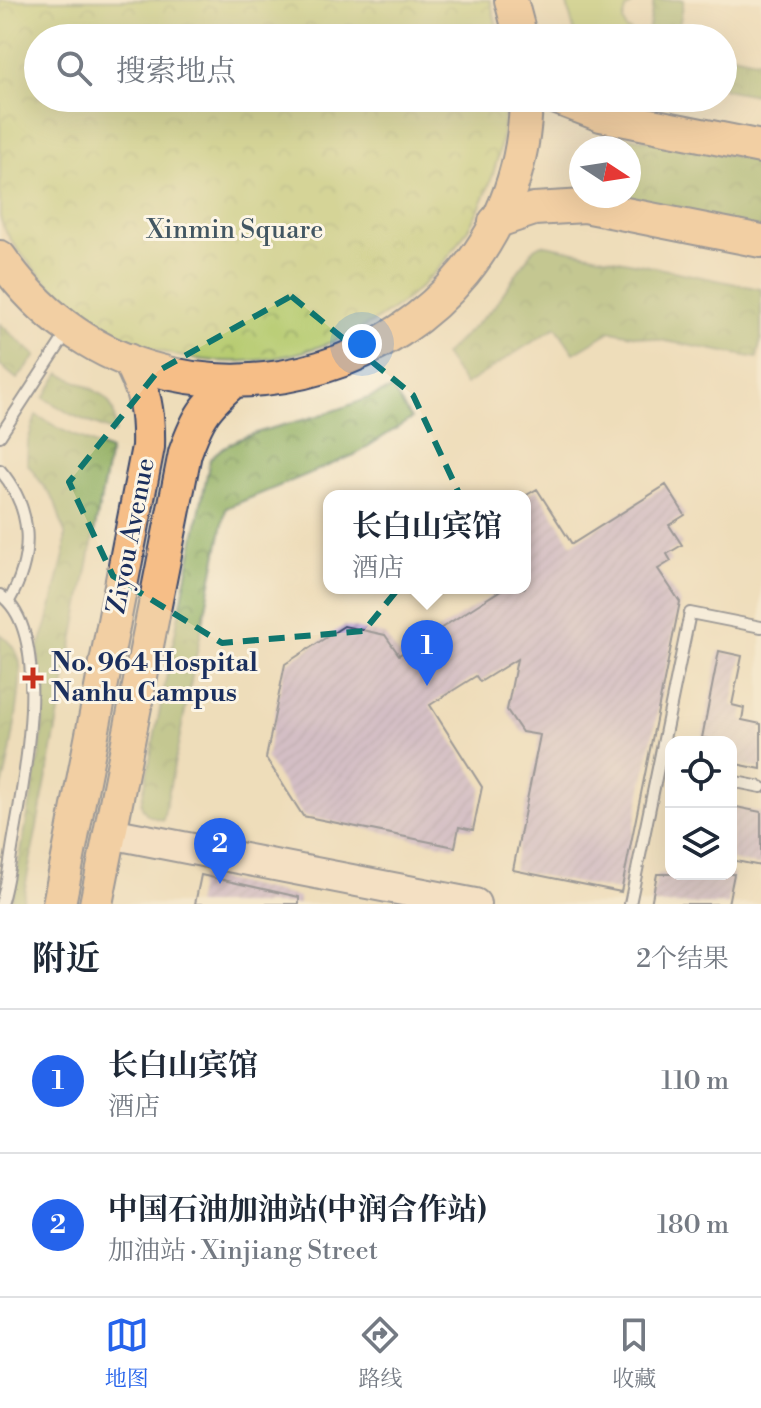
<!DOCTYPE html>
<html lang="zh">
<meta charset="utf-8">
<style>
:root{--surface:#fff;--page:#f2f2f3;--text:#1f2937;--muted:#747a83;--line:#e0e1e3;--accent:#2563eb}
body{margin:0;font-family:"Libre Bodoni","Noto Serif SC",serif;background:var(--page);color:var(--text)}
.controls{position:absolute;right:24px;bottom:24px;display:grid;overflow:hidden;border-radius:16px;box-shadow:0 8px 32px #0002}
.controls button{width:72px;height:72px;display:grid;place-items:center;padding:0;border:0;border-bottom:2px solid var(--line);background:var(--surface);color:var(--text);font:40px sans-serif}
.compass{position:absolute;left:569px;top:136px;width:72px;height:72px;border-radius:50%;background:var(--surface);box-shadow:0 8px 32px #0002;rotate:102deg}
.you{position:absolute;left:362px;top:344px;width:28px;height:28px;margin:-20px;border:6px solid #fff;border-radius:50%;background:#1a73e8;box-shadow:0 0 0 12px #1a73e833}
.badge{display:grid;place-items:center;width:52px;height:52px;border-radius:50%;background:var(--accent);color:#fff;font-size:26px;font-weight:700}
.pin{position:absolute;translate:-50% -66px;filter:drop-shadow(0 2px 4px #0008)}
.pin::after{content:'';position:absolute;top:42px;width:28px;height:24px;background:inherit;clip-path:polygon(0 0,100% 0,50% 100%)}
.popup{position:absolute;left:323px;top:490px;width:208px;height:104px;box-sizing:border-box;display:grid;place-content:center;border-radius:16px;background:var(--surface);filter:drop-shadow(0 2px 6px #0005);font-size:26px;white-space:nowrap;color:var(--muted)}
.popup b{font-size:30px;color:var(--text)}
.popup::after{content:'';position:absolute;left:50%;top:100%;margin-left:-16px;border:16px solid transparent;border-top-color:var(--surface)}
.list{margin:0;padding:0;list-style:none}
h2{display:flex;justify-content:space-between;align-items:center;height:104px;margin:0;padding:0 32px;font-size:34px}
h2 small{font-size:26px;font-weight:400;color:var(--muted)}
.list li{display:grid;grid-template-columns:52px 1fr auto;gap:24px;align-items:center;box-sizing:border-box;height:144px;padding:0 32px;border-top:2px solid var(--line)}
.list b{display:block;font-size:30px;white-space:nowrap}
.list p{margin:0;font-size:26px;white-space:nowrap;color:var(--muted)}
.list em{font-size:26px;font-style:normal;color:var(--muted)}
.icon{flex:none;width:44px;height:44px;fill:none;stroke:currentColor;stroke-width:2;stroke-linecap:round;stroke-linejoin:round}
.map{position:relative;flex:none;width:761px;height:904px;overflow:hidden}
.search{position:absolute;background:var(--surface);box-shadow:0 8px 32px #0002;left:24px;right:24px;top:24px;height:88px;display:flex;align-items:center;gap:20px;box-sizing:border-box;padding:0 28px;border-radius:44px;color:var(--muted);font-size:30px}
.sheet{height:392px;background:var(--surface)}
nav{display:flex;justify-content:space-around;align-items:center;box-sizing:border-box;height:112px;border-top:2px solid var(--line);background:var(--surface);font-size:22px;color:var(--muted)}
nav a{display:grid;justify-items:center;gap:4px}
nav .on{color:var(--accent)}
.map>svg:first-child{display:block}
.grass{fill:#b5ca6e;stroke:#687c66;stroke-width:2}
.forest{fill:url(#forest-crowns);stroke:#566e60;stroke-width:2}
.park{fill:url(#park-crowns);stroke:#687c66;stroke-width:2}
.building{fill:url(#building-hatch)}
.lines{fill:none;stroke-linecap:round;stroke-linejoin:round}
.lane-casing{stroke:#3b496c;stroke-width:14}
.secondary-casing{stroke:#3b496c;stroke-width:34}
.primary-casing{stroke:#3b496c;stroke-width:36}
.lane{stroke:#fff;stroke-width:10}
.secondary{stroke:#fbe5cf;stroke-width:30}
.primary{stroke:#f6be87;stroke-width:32}
.marked{fill:none;stroke:#0f766e;stroke-width:6;stroke-dasharray:16 10;stroke-linejoin:round}
.poi-dot{fill:#c8321e;stroke:#fcf5e5;stroke-width:3}
.labels{text-anchor:middle;dominant-baseline:central;stroke-width:6;stroke-linejoin:round;paint-order:stroke}
.park-label{font-size:26px;fill:#425662;stroke:#fcf5e5}
.street-label{font-size:26px;fill:#1b2f5e;stroke:#fcf5e5}
.poi-label{font-size:26px;font-weight:bold;fill:#1b2f5e;stroke:#fcf5e5;text-anchor:start}
</style>
<div class="map">
<svg width="761" height="904" viewBox="0 0 761 904">
<defs>
<pattern id="forest-crowns" width="20" height="18" patternUnits="userSpaceOnUse" patternTransform="scale(2)"><rect width="20" height="18" fill="#90ae61"/><path d="M2 6a3 3 0 1 1 6 0M12 15a3 3 0 1 1 6 0" fill="none" stroke="#758e53"/></pattern>
<pattern id="park-crowns" width="20" height="18" patternUnits="userSpaceOnUse" patternTransform="scale(2)"><rect width="20" height="18" fill="#b5ca6e"/><path d="M2 6a3 3 0 1 1 6 0M12 15a3 3 0 1 1 6 0" fill="none" stroke="#92a45e"/></pattern>
<pattern id="building-hatch" width="6" height="6" patternUnits="userSpaceOnUse" patternTransform="scale(2)"><rect width="6" height="6" fill="#b39ad3"/><path d="M-1 1l2-2M0 6l6-6M5 7l2-2" fill="none" stroke="#917eae"/></pattern>
</defs>
<rect width="100%" height="100%" fill="#fcf5e5"/>
<filter id="ink" filterUnits="userSpaceOnUse"><feTurbulence type="fractalNoise" baseFrequency=".0125" numOctaves="2"/><feDisplacementMap in="SourceGraphic" scale="16" xChannelSelector="R" yChannelSelector="G"/><feConvolveMatrix kernelMatrix="1 2 1 2 8 2 1 2 1" color-interpolation-filters="sRGB"/></filter>
<filter id="wash" filterUnits="userSpaceOnUse"><feTurbulence type="fractalNoise" baseFrequency=".006" numOctaves="4" result="noise"/><feDisplacementMap in="SourceGraphic" scale="32" xChannelSelector="R" yChannelSelector="G"/><feGaussianBlur stdDeviation="1.8" result="paint"/><feColorMatrix in="noise" values="0 0 0 0 0 0 0 0 0 0 0 0 0 0 0 0 0 1.4 0 .05"/><feComposite in="paint" operator="in"/></filter>
<g filter="url(#wash)">
<rect width="100%" height="100%" fill="#eeddba"/>
<polygon class="grass" points="566,0 639,0 626,9 623,21 626,30 630,30 634,37 576,38"/>
<g class="forest">
<polygon points="654,0 684,0 677,38 647,38"/>
<polygon points="723,53 761,61 761,96 723,89"/>
<polygon points="614,134 761,161 761,228 603,196 629,196 629,148 592,148 605,137"/>
<polygon points="541,244 761,289 761,339 757,358 611,331 574,353 556,327 465,385 444,355 493,308 534,248"/>
<polygon points="0,324 36,356 17,379 0,365"/>
<path d="M60,373C89,390 120,392 114,432L72,415L44,398Z"/>
<path d="M392,389L411,419L354,455L226,508L163,820C151,817 145,816 141,804L210,459C233,432 293,425 327,413C349,406 370,397 392,389Z"/>
<polygon points="36,415 64,431 110,451 22,904 11,904 40,752 43,722 38,649 47,624 65,551 65,534 55,502 27,463 28,441"/>
<path d="M0,634C8,641 16,648 19,659C25,676 8,774 0,792Z"/>
</g>
<path class="park" d="M0,0H490L500,38H38V98H505C503,321 224,448 59,293C40,276 7,243 0,217C0,203 0,174 0,157C0,105 0,52 0,0Z"/>
<g id="blocks">
<g class="building">
<polygon points="666,485 685,515 669,525 682,545 667,554 671,561 658,569 680,602 621,892 513,870 540,735 522,732 507,710 517,659 480,682 476,676 430,705 482,787 473,830 459,827 455,847 303,816 266,758 285,664 344,626 385,635 399,655 504,588 525,588 525,496 537,489 572,544"/>
<polygon points="719,651 742,656 732,705 744,708 742,720 761,724 761,769 731,763 731,742 708,742 709,739 702,738"/>
<polygon points="731,806 761,812 761,866 731,860"/>
<polygon points="657,874 734,874 728,904 651,904"/>
<polygon points="201,875 299,897 299,904 195,904"/>
</g>
</g>
</g>
<g filter="url(#ink)">
<use href="#blocks" fill-opacity="0" stroke="#3b496c" stroke-width="2"/>
<g class="lines">
<g class="lane-casing">
<g id="lane">
<polyline points="0,436 67,333"/>
<path d="M0,470C34,510 34,557 9,601"/>
<path d="M0,595C54,632 24,781 14,837C10,859 8,883 1,904"/>
<polyline points="731,781 761,787"/>
<polyline points="630,904 690,613 761,627"/>
</g>
</g>
<g class="secondary-casing">
<polyline id="secondary" points="110,833 475,904"/>
</g>
<g class="primary-casing">
<g id="primary">
<polyline points="511,0 521,38"/>
<polyline points="557,98 601,115 761,147"/>
<polyline points="495,222 534,209 585,206 761,241"/>
<path d="M0,257C158,486 522,376 526,98"/>
<path d="M59,904L148,447C149,414 145,388 128,360"/>
<path d="M96,904L185,453C198,417 204,407 234,381"/>
</g>
</g>
<use href="#lane" class="lane"/>
<use href="#secondary" class="secondary"/>
<use href="#primary" class="primary"/>
</g>
</g>
<path d="M0 0H761V904H0ZM291,296L413,395L465,506L364,631L222,643L113,576L69,482L158,371Z" fill="#eeddba" fill-opacity=".55" fill-rule="evenodd"/>
<path class="marked" d="M291,296L413,395L465,506L364,631L222,643L113,576L69,482L158,371Z"/>
<path class="poi-dot" d="M29 666h8v8h8v8h-8v8h-8v-8h-8v-8h8z"/>
<g class="labels">
<g class="park-label">
<text x="235" y="230">Xinmin Square</text>
</g>
<g class="street-label">
<text transform="translate(131 536) rotate(-79)">Ziyou Avenue</text>
</g>
<g class="poi-label">
<text x="51" y="663">No. 964 Hospital<tspan x="51" dy="30">Nanhu Campus</tspan></text>
</g>
</g>
</svg>
<div class="controls">
<button><svg class="icon" aria-label="locate" viewBox="0 0 24 24"><circle cx="12" cy="12" r="6"/><path d="M12 2v4M12 18v4M2 12h4M18 12h4"/></svg></button>
<button><svg class="icon" aria-label="layers" viewBox="0 0 24 24"><path d="M12 4l9 5-9 5-9-5zM3 14l9 5 9-5"/></svg></button>
</div>
<svg class="compass" viewBox="-18 -18 36 36"><path d="M0-13l5 13h-10z" fill="#e53935"/><path d="M0 13l5-13h-10z" fill="#747a83"/></svg>
<div class="you"></div>
<div class="pin badge" style="left:427px;top:686px">1</div>
<div class="popup"><b>长白山宾馆</b>酒店</div>
<div class="pin badge" style="left:220px;top:884px">2</div>
<div class="search"><svg class="icon" aria-label="search" viewBox="0 0 24 24"><circle cx="10" cy="10" r="6"/><path d="M15 15l6 6"/></svg>搜索地点</div>
</div>
<section class="sheet">
<h2>附近<small>2个结果</small></h2>
<ul class="list">
<li><span class="badge">1</span><div><b>长白山宾馆</b><p>酒店</p></div><em>110 m</em></li>
<li><span class="badge">2</span><div><b>中国石油加油站(中润合作站)</b><p>加油站 · Xinjiang Street</p></div><em>180 m</em></li>
</ul>
</section>
<nav>
<a class="on"><svg class="icon" aria-label="map" viewBox="0 0 24 24"><path d="M3 6l6-2 6 2 6-2v14l-6 2-6-2-6 2zM9 4v14M15 6v14"/></svg>地图</a>
<a><svg class="icon" aria-label="directions" viewBox="0 0 24 24"><path d="M12 3l9 9-9 9-9-9zM9 14v-3h6M13 9l2 2-2 2"/></svg>路线</a>
<a><svg class="icon" aria-label="saved" viewBox="0 0 24 24"><path d="M7 4h10v16l-5-4-5 4z"/></svg>收藏</a>
</nav>
